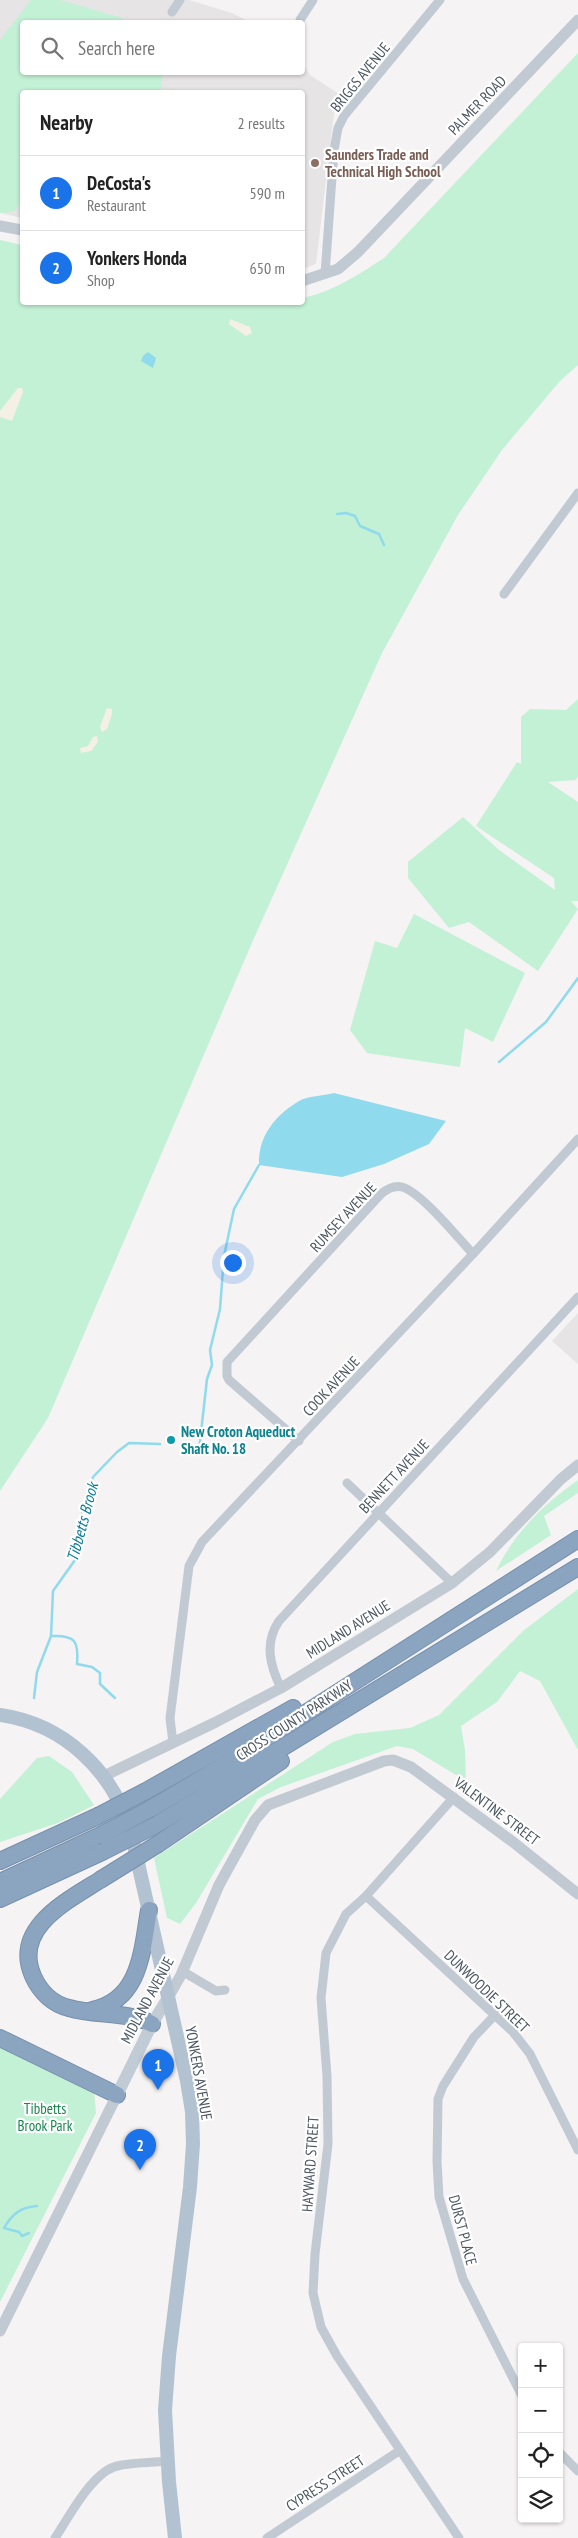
<!DOCTYPE html>
<meta charset="utf-8">
<style>
:root{--surface:#fff;--page:#f6f6f6;--text:#222;--muted:#767676;--line:#e0e0e0;--accent:#1a73e8}
body{margin:0;font-family:"PT Sans Narrow",sans-serif;background:var(--page);color:var(--text)}
.controls{position:absolute;right:15px;bottom:15px;display:grid;overflow:hidden;border-radius:5px;box-shadow:0 1px 4px #0004}
.controls button{width:45px;height:45px;display:grid;place-items:center;padding:0;border:0;border-bottom:1px solid var(--line);background:var(--surface);color:var(--text);font:25px sans-serif}
.you{position:absolute;left:232px;top:1262px;width:18px;height:18px;margin:-12px;border:4px solid #fff;border-radius:50%;background:#1a73e8;box-shadow:0 0 0 8px #1a73e833}
.badge{display:grid;place-items:center;width:32px;height:32px;border-radius:50%;background:var(--accent);color:#fff;font-size:16px;font-weight:700}
.pin{position:absolute;translate:-50% -41px;filter:drop-shadow(0 1px 2px #0008)}
.pin::after{content:'';position:absolute;top:26px;width:18px;height:15px;background:inherit;clip-path:polygon(0 0,100% 0,50% 100%)}
.list{margin:0;padding:0;list-style:none}
h2{display:flex;justify-content:space-between;align-items:center;height:65px;margin:0;padding:0 20px;font-size:21px}
h2 small{font-size:16px;font-weight:400;color:var(--muted)}
.list li{display:grid;grid-template-columns:32px 1fr auto;gap:15px;align-items:center;box-sizing:border-box;height:75px;padding:0 20px;border-top:1px solid var(--line)}
.list b{display:block;font-size:19px;white-space:nowrap}
.list p{margin:0;font-size:16px;white-space:nowrap;color:var(--muted)}
.list em{font-size:16px;font-style:normal;color:var(--muted)}
.icon{flex:none;width:28px;height:28px;fill:none;stroke:currentColor;stroke-width:2;stroke-linecap:round;stroke-linejoin:round}
.map{position:relative;flex:none;width:578px;height:2538px;overflow:hidden}
.search{position:absolute;background:var(--surface);box-shadow:0 1px 4px #0004;left:20px;top:20px;width:285px;height:55px;display:flex;align-items:center;gap:12px;box-sizing:border-box;padding:0 18px;border-radius:5px;color:var(--muted);font-size:19px}
.panel{position:absolute;background:var(--surface);box-shadow:0 1px 4px #0004;left:20px;top:90px;width:285px;height:215px;border-radius:5px}
.map>svg:first-child{display:block}
.education{fill:#e6e4e5}
.green{fill:#c3f1d5}
.sand{fill:#f5f0e5}
.water{fill:#90daee}
.lines{fill:none;stroke-linecap:round;stroke-linejoin:round}
.stream{stroke:#90daee;stroke-width:2.5}
.motorway-casing{stroke:#7690ad;stroke-width:18}
.minor{stroke:#c1cad2;stroke-width:9}
.tertiary{stroke:#c1cad2;stroke-width:11}
.secondary{stroke:#c1cbd6;stroke-width:12}
.primary{stroke:#b3c2d1;stroke-width:14}
.motorway{stroke:#8ba5c1;stroke-width:16}
.motorway-bridge-casing{stroke:#7690ad;stroke-width:18;stroke-linecap:butt}
.motorway-bridge{stroke:#8ba5c1;stroke-width:16}
.education-dot{fill:#8d6e63;stroke:#fff;stroke-width:2}
.culture-dot{fill:#0f9aa8;stroke:#fff;stroke-width:2}
.labels{text-anchor:middle;dominant-baseline:central;stroke-width:4.5;stroke-linejoin:round;paint-order:stroke}
.street-label{font-size:15px;fill:#4a5661;stroke:#fff}
.education-label{font-size:15px;font-weight:bold;fill:#785e54;stroke:#fff;text-anchor:start}
.culture-label{font-size:15px;font-weight:bold;fill:#0d838f;stroke:#fff;text-anchor:start}
.park-label{font-size:15px;fill:#17864f;stroke:#fff}
.water-label{font-size:16px;font-style:italic;fill:#0c7c9b;stroke:#fff}
</style>
<div class="map">
<svg width="578" height="2538" viewBox="0 0 578 2538">
<rect width="100%" height="100%" fill="#f5f3f3"/>
<g class="education">
<polygon points="0,0 189,0 232,13 250,22 22,22 22,72 302,72 303,64 310,75 345,98 334,113 316,264 303,269 302,92 22,92 22,218 0,213"/>
<polygon points="578,1313 578,1364 552,1341"/>
</g>
<g class="green">
<polygon points="31,0 60,0 122,18 123,22 22,22 22,72 163,73 160,92 22,92 22,196 19,206 13,212 0,213 0,40"/>
<path d="M578,53V365L560,381L502,450L458,515L382,653L251,945L48,1418L0,1491V240L22,245V302H302L303,298C334,291 358,275 384,258Z"/>
<polygon points="578,699 578,776 576,780 548,782 578,802 578,901 571,901 578,909 538,971 469,922 449,928 408,878 408,862 463,817 499,850 555,890 554,878 476,826 517,762 521,764 521,717 530,709 566,710"/>
<polygon points="414,914 525,973 493,1042 465,1028 460,1067 367,1053 350,1030 375,941 397,948"/>
<path d="M578,1480V1493L544,1516L551,1535L496,1571C514,1533 544,1504 578,1480Z"/>
<polygon points="578,1589 578,1750 540,1681 520,1671 497,1702 461,1726 465,1750 466,1781 413,1749 397,1746 281,1787 258,1799 196,1903 180,1924 167,1918 154,1858 333,1742 355,1734 410,1728 439,1715 523,1631"/>
<polygon points="49,1756 72,1772 94,1805 58,1823 0,1842 0,1799 37,1758"/>
<polygon points="0,2046 94,2091 96,2113 0,2302"/>
</g>
<g class="sand">
<polygon points="230,319 250,327 252,333 246,336 229,324"/>
<polygon points="18,388 22,388 23,392 12,421 0,417 0,411"/>
<polygon points="107,708 112,709 112,714 107,729 102,732 100,727"/>
<polygon points="97,736 98,742 91,751 81,753 80,748 88,746 93,737"/>
</g>
<g class="water">
<polygon points="148,352 156,358 153,368 141,361 143,356"/>
<path d="M334,1093L446,1121L429,1144L384,1164L342,1177L259,1165C258,1137 274,1116 299,1101C308,1096 323,1096 334,1093Z"/>
</g>
<g class="lines">
<g class="stream">
<polyline points="337,514 346,513 355,516 360,526 379,534 384,545"/>
<polyline points="499,1062 546,1022 578,978"/>
<polyline points="181,1447 199,1450 207,1379 212,1365 210,1350 220,1309 224,1256 234,1209 259,1165"/>
<path d="M52,1636C75,1635 79,1641 77,1664L92,1667L100,1673V1684L115,1698"/>
<polyline points="34,1698 37,1672 51,1636 53,1591 75,1560 77,1530 93,1477 117,1452 129,1443 160,1444"/>
<path d="M29,2233L22,2236L19,2232L4,2228C12,2214 21,2207 37,2206"/>
</g>
<g class="motorway-casing">
<g id="motorway">
<polyline points="146,1791 293,1708"/>
<polyline points="150,1809 221,1767 578,1539"/>
<polyline points="154,1826 578,1567"/>
<polyline points="158,1844 281,1761"/>
<polyline points="0,1861 98,1816"/>
<path d="M100,1880C67,1901 12,1928 33,1976C40,1992 53,2004 69,2008C96,2016 127,2011 152,2024"/>
<polyline points="0,1882 101,1835"/>
<polyline points="0,1899 102,1852"/>
<path d="M92,2010C141,2000 142,1950 149,1910"/>
<polyline points="0,2038 117,2095"/>
</g>
</g>
<g class="minor">
<polyline points="172,12 180,0"/>
<polyline points="300,20 313,0"/>
<polyline points="325,274 334,150 338,128 344,116 440,0"/>
<polyline points="504,594 578,493"/>
<path d="M299,1441L229,1380L227,1376V1362L381,1194C387,1189 394,1185 402,1187C421,1192 459,1239 473,1254"/>
<polyline points="347,1483 452,1583"/>
<path d="M281,1688C270,1666 264,1643 279,1621L578,1297"/>
<polyline points="173,1743 170,1718 189,1566 202,1542 473,1254 578,1139"/>
<polyline points="454,1797 366,1896 346,1914 326,1953 321,1998 327,2076 328,2144 315,2254 313,2293 321,2327 337,2356 459,2538"/>
<polyline points="366,1896 513,2032 530,2054 578,2150"/>
<polyline points="182,1971 216,1991 225,1990"/>
<polyline points="495,2015 474,2037 443,2086 438,2099 437,2161 439,2197 463,2279 522,2396"/>
<polyline points="559,2452 578,2471"/>
<path d="M55,2538C69,2517 92,2472 117,2466C133,2462 151,2463 167,2461"/>
<polyline points="267,2538 399,2451"/>
</g>
<g class="tertiary">
<polyline points="0,226 22,230"/>
<polyline points="302,281 338,269 358,252 578,20"/>
<polyline points="104,1776 216,1722 281,1688 452,1583 490,1552 561,1479 578,1465"/>
<polyline points="169,1996 181,1975 219,1885 255,1820 268,1805 384,1761 393,1760 411,1767 513,1842 578,1894"/>
<polyline points="0,2331 117,2095"/>
</g>
<polyline class="secondary" points="117,2095 152,2024 169,1996"/>
<path class="primary" d="M0,1715C64,1724 113,1771 131,1832L187,2081L192,2112L193,2144L190,2187L169,2356L165,2410L169,2482L175,2538"/>
<use href="#motorway" class="motorway"/>
<g class="motorway-bridge-casing">
<g id="motorway-bridge">
<polyline points="98,1816 146,1791"/>
<polyline points="101,1835 150,1809"/>
<polyline points="102,1852 154,1826"/>
<polyline points="100,1880 158,1844"/>
</g>
</g>
<use href="#motorway-bridge" class="motorway-bridge"/>
</g>
<circle class="education-dot" cx="315" cy="163" r="5"/>
<circle class="culture-dot" cx="171" cy="1440" r="5"/>
<g class="labels">
<g class="street-label">
<text transform="translate(360 77) rotate(-51)">BRIGGS AVENUE</text>
<text transform="translate(477 105) rotate(-46)">PALMER ROAD</text>
<text transform="translate(343 1217) rotate(-47)">RUMSEY AVENUE</text>
<text transform="translate(331 1386) rotate(-47)">COOK AVENUE</text>
<text transform="translate(394 1476) rotate(-47)">BENNETT AVENUE</text>
<text transform="translate(348 1629) rotate(-32)">MIDLAND AVENUE</text>
<text transform="translate(294 1720) rotate(-33)">CROSS COUNTY PARKWAY</text>
<text transform="translate(497 1811) rotate(37)">VALENTINE STREET</text>
<text transform="translate(487 1991) rotate(44)">DUNWOODIE STREET</text>
<text transform="translate(147 2000) rotate(-62)">MIDLAND AVENUE</text>
<text transform="translate(199 2073) rotate(80)">YONKERS AVENUE</text>
<text transform="translate(310 2164) rotate(-86)">HAYWARD STREET</text>
<text transform="translate(463 2230) rotate(75)">DURST PLACE</text>
<text transform="translate(325 2483) rotate(-33)">CYPRESS STREET</text>
</g>
<g class="education-label">
<text x="325" y="154">Saunders Trade and<tspan x="325" dy="17">Technical High School</tspan></text>
</g>
<g class="culture-label">
<text x="181" y="1431">New Croton Aqueduct<tspan x="181" dy="17">Shaft No. 18</tspan></text>
</g>
<g class="park-label">
<text x="45" y="2108">Tibbetts<tspan x="45" dy="17">Brook Park</tspan></text>
</g>
<g class="water-label">
<text transform="translate(82 1522) rotate(-75)">Tibbetts Brook</text>
</g>
</g>
</svg>
<div class="controls">
<button>+</button>
<button>−</button>
<button><svg class="icon" aria-label="locate" viewBox="0 0 24 24"><circle cx="12" cy="12" r="6"/><path d="M12 2v4M12 18v4M2 12h4M18 12h4"/></svg></button>
<button><svg class="icon" aria-label="layers" viewBox="0 0 24 24"><path d="M12 4l9 5-9 5-9-5zM3 14l9 5 9-5"/></svg></button>
</div>
<div class="you"></div>
<div class="pin badge" style="left:158px;top:2090px">1</div>
<div class="pin badge" style="left:140px;top:2170px">2</div>
<div class="search"><svg class="icon" aria-label="search" viewBox="0 0 24 24"><circle cx="10" cy="10" r="6"/><path d="M15 15l6 6"/></svg>Search here</div>
<section class="panel">
<h2>Nearby<small>2 results</small></h2>
<ul class="list">
<li><span class="badge">1</span><div><b>DeCosta's</b><p>Restaurant</p></div><em>590 m</em></li>
<li><span class="badge">2</span><div><b>Yonkers Honda</b><p>Shop</p></div><em>650 m</em></li>
</ul>
</section>
</div>
